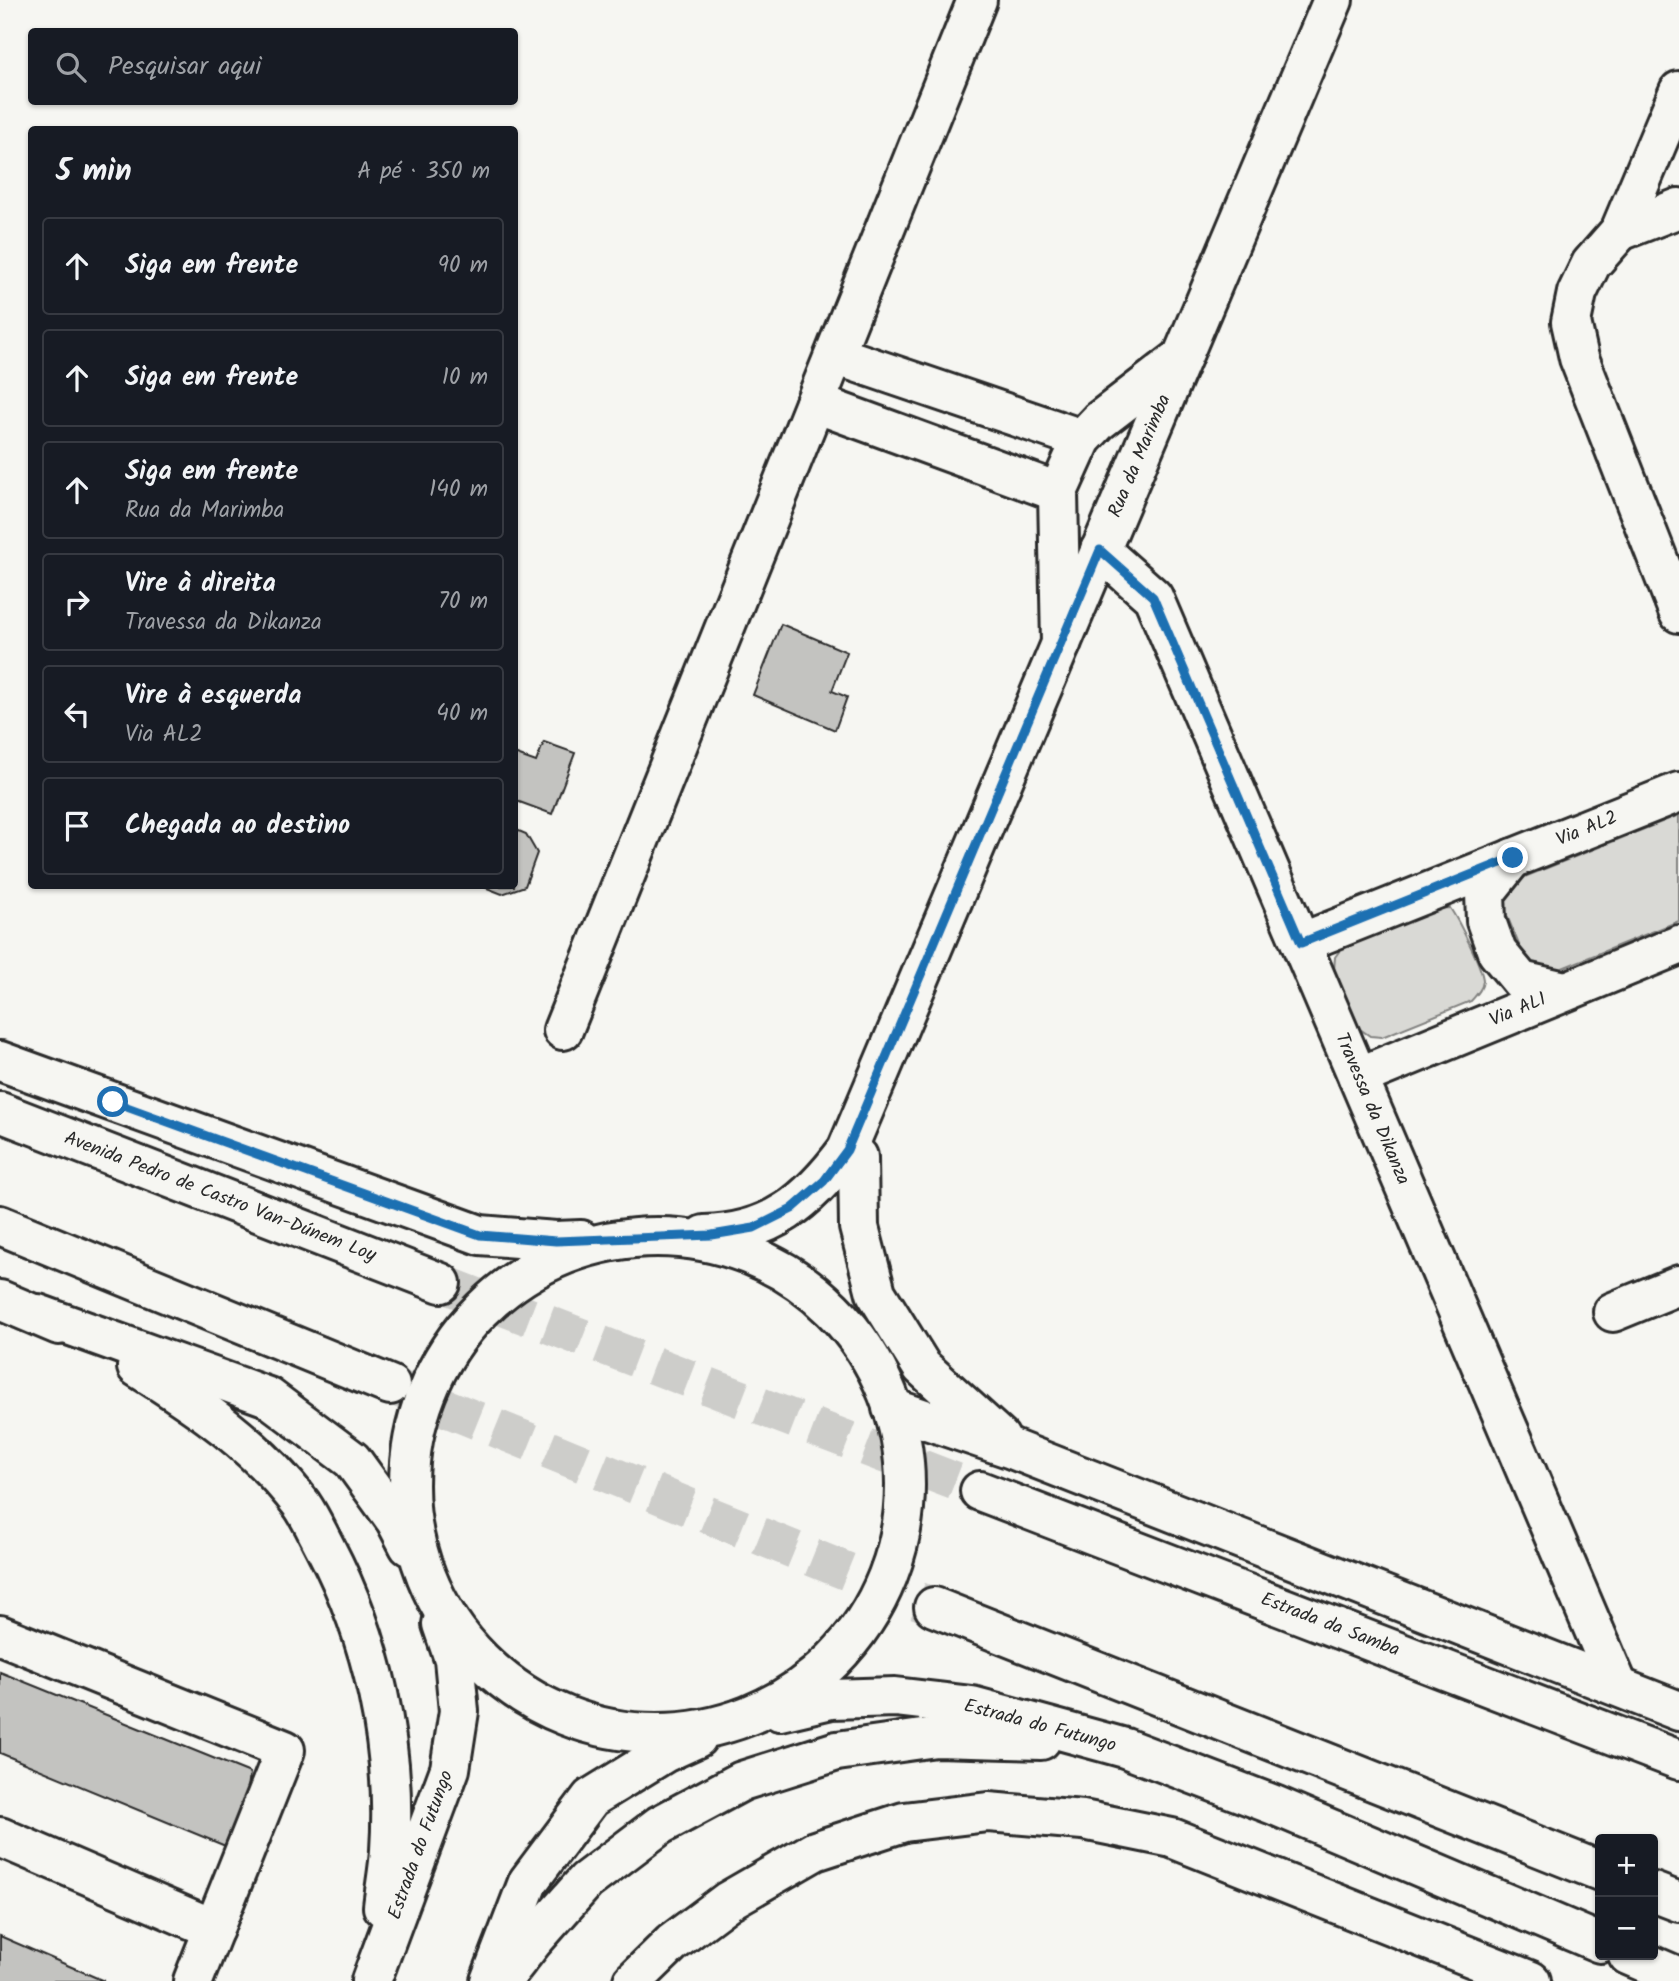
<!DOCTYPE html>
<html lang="pt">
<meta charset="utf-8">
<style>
:root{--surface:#171b24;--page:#242831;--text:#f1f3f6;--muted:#9ea1a6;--line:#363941}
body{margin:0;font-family:Kalam,sans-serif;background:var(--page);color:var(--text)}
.controls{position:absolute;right:21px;bottom:21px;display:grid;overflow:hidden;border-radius:7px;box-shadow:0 2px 5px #0004}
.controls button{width:63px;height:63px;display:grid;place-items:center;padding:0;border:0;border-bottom:2px solid var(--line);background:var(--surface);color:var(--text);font:35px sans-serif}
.stop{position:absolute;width:21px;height:21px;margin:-16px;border:5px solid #1f6fb2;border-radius:50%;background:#fff}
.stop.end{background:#1f6fb2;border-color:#fff;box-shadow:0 2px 7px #0008}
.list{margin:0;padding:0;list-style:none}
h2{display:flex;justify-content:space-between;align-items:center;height:91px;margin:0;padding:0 28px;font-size:30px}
h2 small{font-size:23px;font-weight:400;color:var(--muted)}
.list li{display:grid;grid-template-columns:46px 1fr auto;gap:21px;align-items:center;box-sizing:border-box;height:98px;margin:0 14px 14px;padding:0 14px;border:2px solid var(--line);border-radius:7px}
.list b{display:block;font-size:26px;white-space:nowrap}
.list p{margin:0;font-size:23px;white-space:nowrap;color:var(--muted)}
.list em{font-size:23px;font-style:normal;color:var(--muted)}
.icon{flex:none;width:38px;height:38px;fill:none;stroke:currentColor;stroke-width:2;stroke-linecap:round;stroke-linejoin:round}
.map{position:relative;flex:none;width:1679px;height:1981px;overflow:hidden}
.search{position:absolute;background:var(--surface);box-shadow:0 2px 5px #0004;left:28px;top:28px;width:490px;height:77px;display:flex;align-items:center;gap:18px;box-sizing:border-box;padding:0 24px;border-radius:7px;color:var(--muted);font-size:26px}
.panel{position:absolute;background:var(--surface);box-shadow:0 2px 5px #0004;left:28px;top:126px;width:490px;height:763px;border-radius:7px}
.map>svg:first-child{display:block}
.green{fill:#d9d9d5;stroke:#828280;stroke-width:2}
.building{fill:#c3c3c0;stroke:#2b2b2b;stroke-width:2}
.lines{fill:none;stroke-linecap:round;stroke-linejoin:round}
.highway-tunnel{stroke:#cdcdca;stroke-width:38;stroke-dasharray:38 19;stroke-linecap:butt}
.minor-casing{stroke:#2b2b2b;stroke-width:44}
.major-casing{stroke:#2b2b2b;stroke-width:44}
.highway-casing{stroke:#2b2b2b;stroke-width:44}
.minor{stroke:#f6f6f2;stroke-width:38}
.major{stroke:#f6f6f2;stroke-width:38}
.highway{stroke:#f6f6f2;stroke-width:38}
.route{stroke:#1f6fb2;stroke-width:9}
.labels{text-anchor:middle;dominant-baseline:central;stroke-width:6;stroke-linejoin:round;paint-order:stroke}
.street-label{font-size:19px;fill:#2b2b2b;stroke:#f6f6f2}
</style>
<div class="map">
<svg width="1679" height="1981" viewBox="0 0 1679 1981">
<rect width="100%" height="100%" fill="#f6f6f2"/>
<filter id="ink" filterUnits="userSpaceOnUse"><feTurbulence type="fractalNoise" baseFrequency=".0143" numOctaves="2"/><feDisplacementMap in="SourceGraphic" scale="14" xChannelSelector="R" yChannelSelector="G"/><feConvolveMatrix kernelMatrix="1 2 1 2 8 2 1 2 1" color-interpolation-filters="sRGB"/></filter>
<g filter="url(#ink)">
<g class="green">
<polygon points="1679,815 1679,921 1550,973 1526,962 1503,906 1504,893 1512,882"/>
<path d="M1450,908C1458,920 1483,968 1483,981C1482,990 1476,995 1471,1001L1382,1037L1370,1036L1357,1027L1334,970L1335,957L1343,946L1436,909Z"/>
</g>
<g class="building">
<polygon points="781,624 847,652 832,691 847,697 835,730 753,695"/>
<polygon points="544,742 575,753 552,814 514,800 514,754 536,762"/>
<polygon points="514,829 526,834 537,853 525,886 502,894 482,886 514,886"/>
<polygon points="0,1672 250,1773 240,1852 0,1753"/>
<polygon points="0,1936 104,1981 0,1981"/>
</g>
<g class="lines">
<g class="highway-tunnel">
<polyline points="441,1283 980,1491"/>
<polyline points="390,1385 934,1607"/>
</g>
<g class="minor-casing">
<g id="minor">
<polyline points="1679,91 1620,231 1591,264 1577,293 1571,322 1579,358 1679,613"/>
<polyline points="1620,231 1679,208"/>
<polyline points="835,355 1082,439"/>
<polyline points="815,403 1058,492"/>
<polyline points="1100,550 1153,597 1618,1686"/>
<polyline points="1061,644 1058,492 1082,439 1099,421 1181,358"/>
<polyline points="1513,858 1485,893 1486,921 1497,952 1521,981 1565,991"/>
<polyline points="1301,943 1679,792"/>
<polyline points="563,1030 977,0"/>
<polyline points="1358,1077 1679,945"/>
<polyline points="1613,1312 1679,1285"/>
<polyline points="0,1635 285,1750 193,1981"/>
<polyline points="0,1837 214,1929"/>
<polyline points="633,1981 672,1943 728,1901 815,1851 904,1822 988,1812 1083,1820 1172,1838 1531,1981"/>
</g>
</g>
<g class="major-casing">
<g id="major">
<polyline points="0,1061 480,1235 556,1241 581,1240"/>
<polyline points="858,1157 859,1227 876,1293 922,1367 1000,1438"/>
<path d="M704,1235C771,1234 809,1201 847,1150L1333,0"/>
<circle cx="657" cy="1485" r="248"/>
<polyline points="0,1300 59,1325"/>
<polyline points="38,1314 268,1397 352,1460 396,1521 409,1546"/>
<path d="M137,1367C198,1405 258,1446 302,1505C311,1518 318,1534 325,1547C373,1638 397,1747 390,1850C389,1869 385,1888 383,1907"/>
<polyline points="892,1408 1012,1449 1679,1711"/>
<polyline points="780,1711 831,1699 895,1697 972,1706 1125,1748 1274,1805 1600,1943"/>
<polyline points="1628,1955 1679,1977"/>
<polyline points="503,1979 532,1942 586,1881 660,1825 742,1781 837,1751 936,1737 1041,1740"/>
<polyline points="371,1981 450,1769 459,1711 454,1659 442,1624"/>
<polyline points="490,1981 528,1882 591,1798 664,1753 697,1738"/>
</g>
</g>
<g class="highway-casing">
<g id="highway">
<polyline points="0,1112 441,1283"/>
<polyline points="0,1225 390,1385"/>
<polyline points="980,1491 1679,1760"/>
<polyline points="934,1607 1600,1871"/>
<polyline points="1653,1892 1679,1902"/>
</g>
</g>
<use href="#minor" class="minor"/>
<use href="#major" class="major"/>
<use href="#highway" class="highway"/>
</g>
</g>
<g class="lines" filter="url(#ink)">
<polyline class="route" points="113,1102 480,1235 556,1241 712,1235 754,1228 792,1209 824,1181 847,1150 1100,550 1153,597 1301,943 1513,858"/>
</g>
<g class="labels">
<g class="street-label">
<text transform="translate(1140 456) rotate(-67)">Rua da Marimba</text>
<text transform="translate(1587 829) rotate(-22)">Via AL2</text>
<text transform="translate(1518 1010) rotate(-23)">Via AL1</text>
<text transform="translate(1372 1109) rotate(67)">Travessa da Dikanza</text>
<text transform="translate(220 1197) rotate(21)">Avenida Pedro de Castro Van-Dúnem Loy</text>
<text transform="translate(1330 1625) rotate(21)">Estrada da Samba</text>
<text transform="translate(1040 1726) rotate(15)">Estrada do Futungo</text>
<text transform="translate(421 1845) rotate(-70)">Estrada do Futungo</text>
</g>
</g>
</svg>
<div class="controls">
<button>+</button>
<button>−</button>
</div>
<div class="stop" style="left:113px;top:1102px"></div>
<div class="stop end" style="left:1513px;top:858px"></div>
<div class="search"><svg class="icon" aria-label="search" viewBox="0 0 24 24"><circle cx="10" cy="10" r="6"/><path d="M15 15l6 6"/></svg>Pesquisar aqui</div>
<section class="panel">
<h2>5 min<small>A pé · 350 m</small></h2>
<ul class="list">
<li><svg class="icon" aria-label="ahead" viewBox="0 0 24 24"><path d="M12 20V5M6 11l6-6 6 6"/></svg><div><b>Siga em frente</b></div><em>90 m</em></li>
<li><svg class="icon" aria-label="ahead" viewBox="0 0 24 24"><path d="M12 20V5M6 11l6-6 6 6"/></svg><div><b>Siga em frente</b></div><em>10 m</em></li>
<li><svg class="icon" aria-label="ahead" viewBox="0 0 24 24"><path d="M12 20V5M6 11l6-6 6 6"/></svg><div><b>Siga em frente</b><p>Rua da Marimba</p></div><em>140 m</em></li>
<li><svg class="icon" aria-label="right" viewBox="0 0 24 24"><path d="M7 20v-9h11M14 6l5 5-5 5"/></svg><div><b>Vire à direita</b><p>Travessa da Dikanza</p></div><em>70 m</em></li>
<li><svg class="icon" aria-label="left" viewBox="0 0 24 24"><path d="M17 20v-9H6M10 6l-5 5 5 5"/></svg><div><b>Vire à esquerda</b><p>Via AL2</p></div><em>40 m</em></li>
<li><svg class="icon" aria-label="arrive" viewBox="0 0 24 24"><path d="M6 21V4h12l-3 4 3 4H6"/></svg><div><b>Chegada ao destino</b></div></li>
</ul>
</section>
</div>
